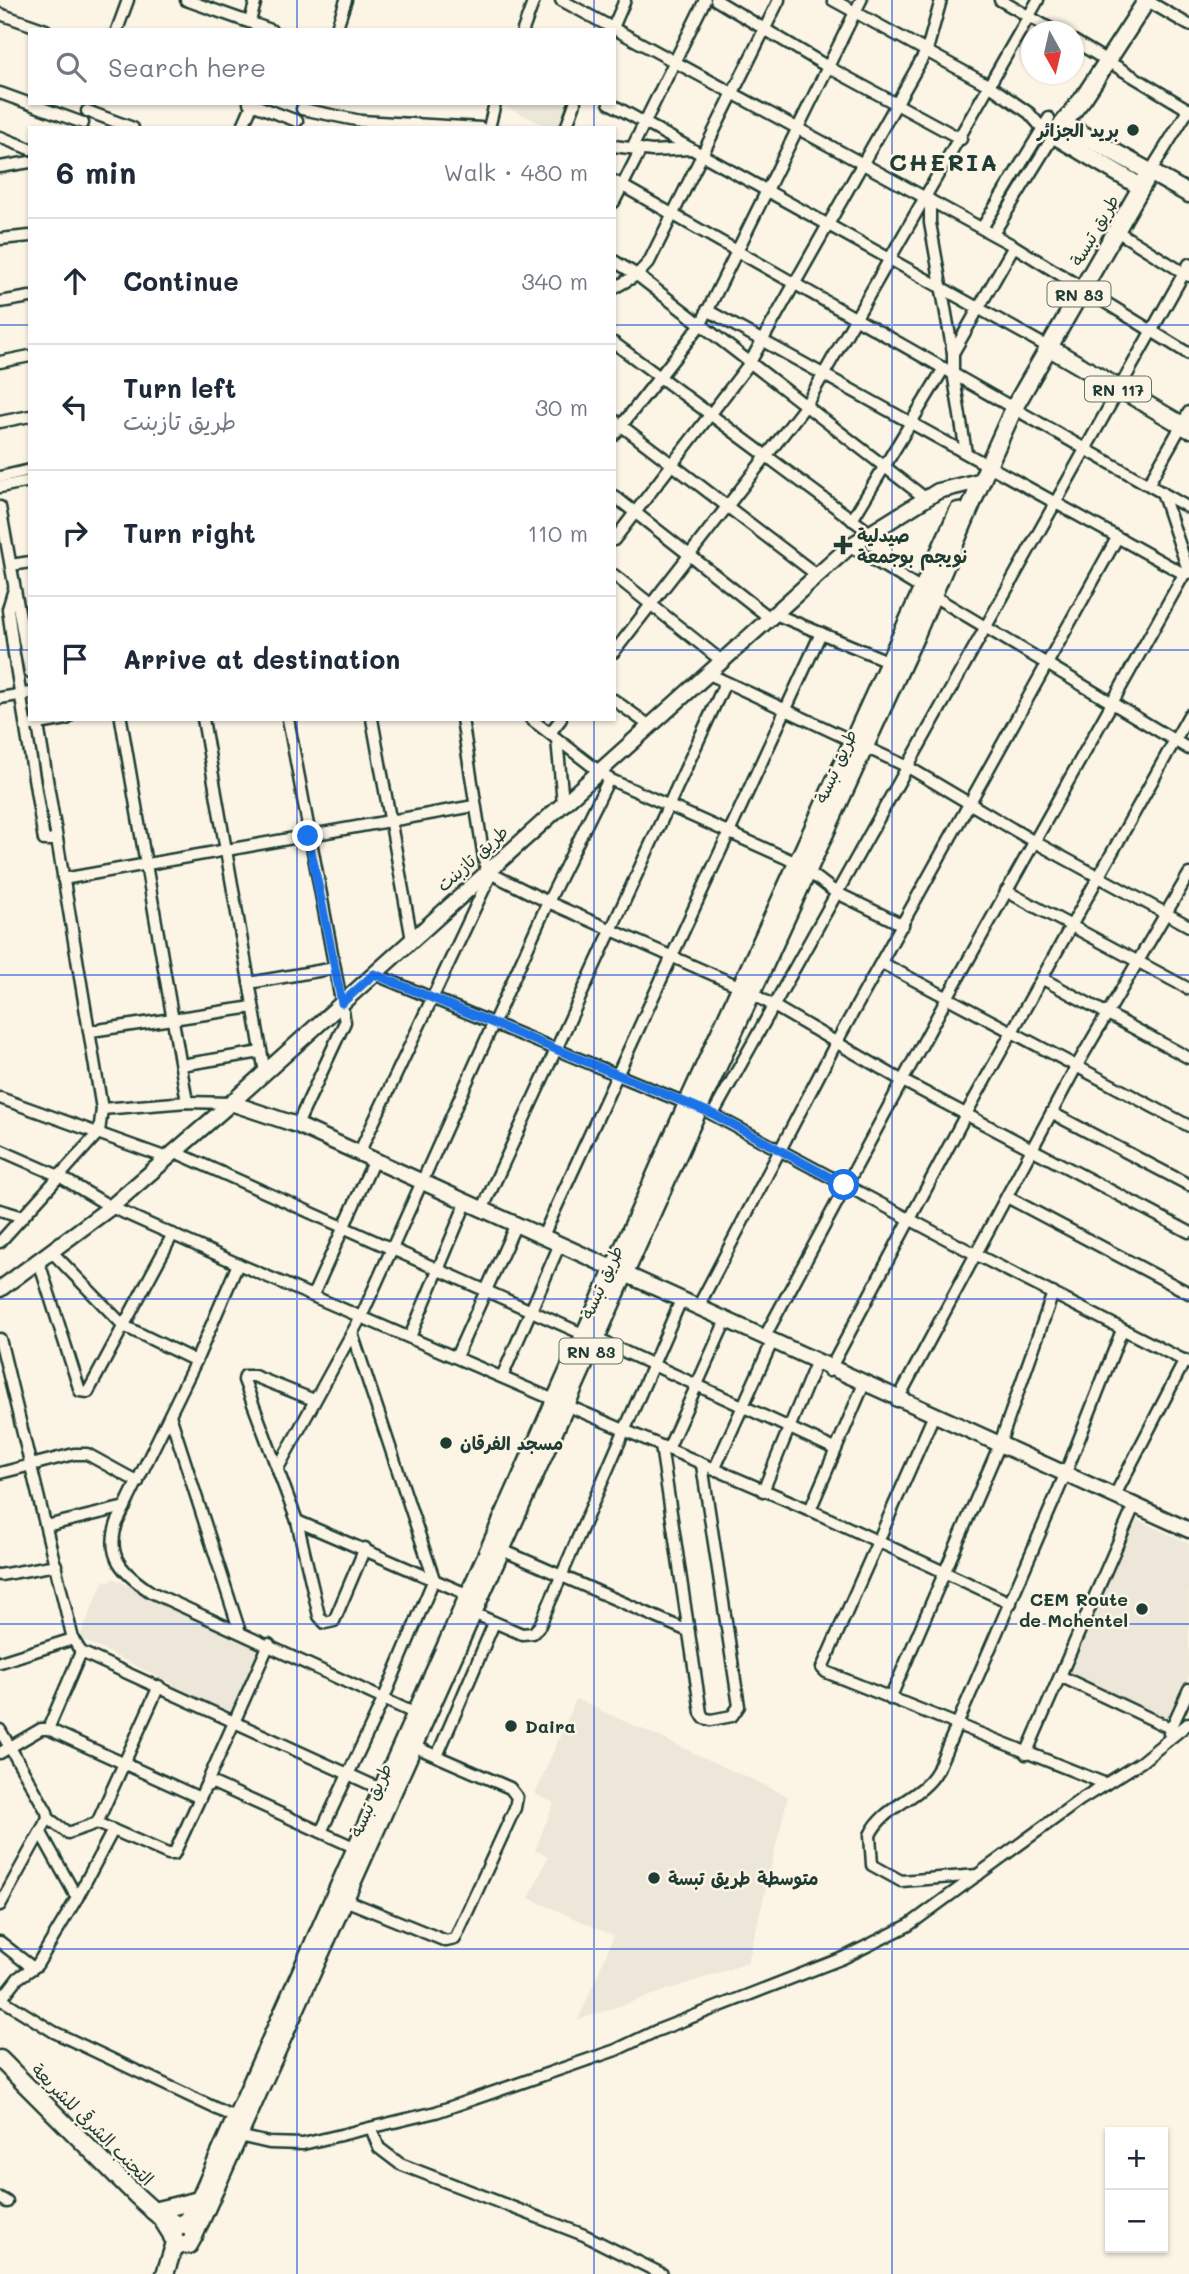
<!DOCTYPE html>
<meta charset="utf-8">
<style>
:root{--surface:#fff;--page:#f2f2f3;--text:#1f2937;--muted:#747a83;--line:#e0e1e3}
body{margin:0;font-family:Mali,"Playpen Sans Arabic",sans-serif;background:var(--page);color:var(--text)}
.controls{position:absolute;right:21px;bottom:21px;display:grid;overflow:hidden;border-radius:0px;box-shadow:0 2px 5px #0004}
.controls button{width:63px;height:63px;display:grid;place-items:center;padding:0;border:0;border-bottom:2px solid var(--line);background:var(--surface);color:var(--text);font:35px sans-serif}
.compass{position:absolute;left:1021px;top:21px;width:63px;height:63px;border-radius:50%;background:var(--surface);box-shadow:0 2px 5px #0004;rotate:172deg}
.stop{position:absolute;width:21px;height:21px;margin:-16px;border:5px solid #1a73e8;border-radius:50%;background:#fff}
.stop.end{background:#1a73e8;border-color:#fff;box-shadow:0 2px 7px #0008}
.list{margin:0;padding:0;list-style:none}
h2{display:flex;justify-content:space-between;align-items:center;height:91px;margin:0;padding:0 28px;font-size:30px}
h2 small{font-size:23px;font-weight:400;color:var(--muted)}
.list li{display:grid;grid-template-columns:46px 1fr auto;gap:21px;align-items:center;box-sizing:border-box;height:126px;padding:0 28px;border-top:2px solid var(--line)}
.list b{display:block;font-size:26px;white-space:nowrap}
.list p{margin:0;font-size:23px;white-space:nowrap;color:var(--muted)}
.list em{font-size:23px;font-style:normal;color:var(--muted)}
.icon{flex:none;width:38px;height:38px;fill:none;stroke:currentColor;stroke-width:2;stroke-linecap:round;stroke-linejoin:round}
.map{position:relative;flex:none;width:1189px;height:2274px;overflow:hidden}
.search{position:absolute;background:var(--surface);box-shadow:0 2px 5px #0004;left:28px;top:28px;width:588px;height:77px;display:flex;align-items:center;gap:18px;box-sizing:border-box;padding:0 24px;border-radius:0px;color:var(--muted);font-size:26px}
.panel{position:absolute;background:var(--surface);box-shadow:0 2px 5px #0004;left:28px;top:126px;width:588px;height:595px;border-radius:0px}
.map>svg:first-child{display:block}
.built{fill:#ece7d8}
.lines{fill:none;stroke-linecap:round;stroke-linejoin:round}
.street-casing{stroke:#1f3d34;stroke-width:15}
.secondary-casing{stroke:#1f3d34;stroke-width:19}
.primary-casing{stroke:#1f3d34;stroke-width:21}
.street{stroke:#fcf5e5;stroke-width:10}
.secondary{stroke:#fcf5e5;stroke-width:14}
.primary{stroke:#fcf5e5;stroke-width:16}
.route{stroke:#1a73e8;stroke-width:9}
.grid{fill:none;stroke:#1d4ed8;stroke-width:2;stroke-opacity:0.55}
.poi-dot{fill:#1f3d34;stroke:#fcf5e5;stroke-width:2.5}
.labels{text-anchor:middle;dominant-baseline:central;stroke-width:5;stroke-linejoin:round;paint-order:stroke}
.shield{fill:#fcf5e5;stroke:#617469;stroke-width:2}
.shield-label{font-size:16px;font-weight:bold;fill:#1f3d34}
.poi-label{font-size:18px;font-weight:bold;fill:#1f3d34;stroke:#fcf5e5;text-anchor:start}
.street-label{font-size:18px;fill:#1f3d34;stroke:#fcf5e5}
.district-label{font-size:24px;font-weight:bold;letter-spacing:2px;fill:#1f3d34;stroke:#fcf5e5}
</style>
<div class="map">
<svg width="1189" height="2274" viewBox="0 0 1189 2274">
<rect width="100%" height="100%" fill="#fcf5e5"/>
<filter id="ink" filterUnits="userSpaceOnUse"><feTurbulence type="fractalNoise" baseFrequency=".0143" numOctaves="2"/><feDisplacementMap in="SourceGraphic" scale="14" xChannelSelector="R" yChannelSelector="G"/><feConvolveMatrix kernelMatrix="1 2 1 2 8 2 1 2 1" color-interpolation-filters="sRGB"/></filter>
<g filter="url(#ink)">
<g class="built">
<polygon points="498,103 571,103 560,128 551,128"/>
<polygon points="1135,1519 1189,1543 1189,1676 1169,1720 1068,1674"/>
<polygon points="113,1578 260,1650 229,1715 172,1689 173,1684 79,1638 104,1580 111,1582"/>
<polygon points="576,1699 788,1796 748,1963 578,2020 614,1936 529,1898 548,1857 535,1850 554,1803 535,1794"/>
</g>
<g class="lines">
<g class="street-casing">
<g id="street">
<polyline points="186,0 271,30"/>
<polyline points="561,0 1014,246 1189,354"/>
<polyline points="716,0 828,67 961,139"/>
<polyline points="833,0 990,86 1029,113 1043,129 1054,135 993,234"/>
<polyline points="1000,0 1056,32"/>
<polyline points="1146,0 1189,25"/>
<polyline points="0,14 46,30"/>
<polyline points="250,21 256,0"/>
<polyline points="117,30 128,0"/>
<polyline points="336,30 346,0"/>
<polyline points="523,30 534,0"/>
<polyline points="612,30 625,0"/>
<polyline points="1074,41 1189,110"/>
<polyline points="0,93 83,123"/>
<polyline points="249,103 297,121"/>
<polyline points="609,103 1048,347"/>
<polyline points="302,109 361,121 481,128"/>
<polyline points="87,111 133,128"/>
<polyline points="242,128 252,105"/>
<polyline points="489,128 495,103"/>
<polyline points="566,128 575,103"/>
<polyline points="0,137 30,149"/>
<polyline points="614,146 652,151 690,149"/>
<polyline points="632,148 705,0"/>
<polyline points="0,167 30,162"/>
<polyline points="1150,172 1189,109"/>
<polyline points="614,181 1189,508"/>
<polyline points="930,200 930,223 953,353"/>
<polyline points="614,202 641,149"/>
<polyline points="982,228 1049,118"/>
<polyline points="1115,230 1189,276"/>
<polyline points="0,239 30,236"/>
<polyline points="614,261 637,275 925,498"/>
<polyline points="614,288 637,275 649,262 779,0"/>
<polyline points="0,302 30,297"/>
<polyline points="707,310 1184,574"/>
<polyline points="614,343 869,532"/>
<polyline points="0,362 30,356"/>
<polyline points="614,420 817,575"/>
<polyline points="0,422 30,416"/>
<polyline points="614,435 701,324 861,0"/>
<polyline points="966,453 953,372 953,353 1014,246"/>
<polyline points="0,477 30,470"/>
<polyline points="1149,483 1189,412"/>
<polyline points="0,487 30,481"/>
<polyline points="1162,492 1189,573"/>
<polyline points="614,496 770,618"/>
<polyline points="0,507 30,672"/>
<polyline points="852,520 944,368"/>
<polyline points="614,540 749,364 927,50 941,0"/>
<polyline points="850,546 1189,749"/>
<polyline points="11,565 30,562"/>
<polyline points="614,575 723,662"/>
<polyline points="14,589 8,609 14,654 44,840 57,840"/>
<polyline points="775,614 890,662"/>
<polyline points="614,652 806,405 1038,0"/>
<polyline points="709,674 908,767 1033,841 1189,926"/>
<polyline points="0,698 30,693"/>
<polyline points="614,700 650,726"/>
<polyline points="121,719 187,1102"/>
<polyline points="203,719 265,1073"/>
<polyline points="288,719 345,1022 297,1125"/>
<polyline points="372,719 412,940"/>
<polyline points="462,719 486,871 548,902 741,987 901,1080 1189,1232"/>
<polyline points="531,719 609,779 797,863 835,892 903,925"/>
<polyline points="33,725 67,719"/>
<polyline points="550,733 561,719"/>
<polyline points="557,739 563,803"/>
<polyline points="63,879 474,806"/>
<polyline points="1006,891 1189,989"/>
<polyline points="882,963 1189,1126"/>
<polyline points="374,974 690,1105"/>
<polyline points="1043,979 1189,1058"/>
<polyline points="249,983 335,968"/>
<polyline points="91,1031 253,1007"/>
<polyline points="181,1065 261,1052"/>
<polyline points="0,1098 167,1158"/>
<polyline points="102,1109 187,1102 231,1103"/>
<polyline points="708,1112 975,1254 1189,1363"/>
<polyline points="1052,1113 1189,1185"/>
<path d="M713,1114C870,829 1031,547 1189,264"/>
<polyline points="0,1150 59,1176 111,1207 238,1264 810,1510 863,1386"/>
<polyline points="175,1152 585,1335"/>
<polyline points="359,1153 491,874"/>
<polyline points="1007,1197 1189,1293"/>
<polyline points="0,1210 23,1217"/>
<polyline points="482,1210 725,683"/>
<polyline points="542,1238 821,633"/>
<polyline points="0,1242 99,1132 102,1109 37,719"/>
<polyline points="52,1252 124,1326 196,1361"/>
<polyline points="39,1262 80,1391 88,1392 173,1234"/>
<path d="M238,1264L196,1361L117,1523C105,1557 124,1574 151,1592L416,1714"/>
<polyline points="313,1295 374,1160"/>
<polyline points="698,1307 836,1043 1117,538"/>
<polyline points="410,1337 466,1203"/>
<polyline points="764,1338 947,998 1187,569"/>
<polyline points="0,1339 73,1639 81,1652 383,1790"/>
<polyline points="597,1339 835,1449"/>
<polyline points="456,1357 515,1226"/>
<polyline points="829,1371 966,1114 1189,715"/>
<polyline points="502,1377 559,1246"/>
<polyline points="314,1400 254,1376 245,1376 244,1380 297,1521 319,1616 325,1623 334,1621 365,1548"/>
<polyline points="897,1401 1076,1067 1189,874"/>
<polyline points="170,1415 239,1629"/>
<polyline points="933,1417 822,1668 826,1672 1106,1784"/>
<polyline points="661,1446 701,1713 704,1718 711,1720 732,1716 739,1706 702,1465"/>
<polyline points="668,1449 726,1320"/>
<polyline points="278,1468 362,1315 548,902 609,779"/>
<polyline points="714,1470 772,1342"/>
<polyline points="0,1473 74,1454 87,1454 138,1482"/>
<polyline points="763,1491 816,1363"/>
<polyline points="1114,1497 1185,1360"/>
<polyline points="810,1510 1011,1603"/>
<polyline points="297,1521 469,1595"/>
<polyline points="46,1526 125,1507"/>
<polyline points="502,1550 688,1631"/>
<polyline points="0,1575 56,1565"/>
<polyline points="473,1613 522,1634 533,1633 540,1625 681,1300"/>
<polyline points="0,1662 73,1639"/>
<polyline points="1060,1676 1170,1728"/>
<polyline points="890,1699 999,1446 1053,1293"/>
<polyline points="48,1729 81,1652"/>
<polyline points="0,1730 47,1812 48,1818 0,1905"/>
<polyline points="1169,1733 1189,1689"/>
<polyline points="0,1753 41,1729 48,1729 200,1798"/>
<polyline points="1026,1754 1134,1506"/>
<polyline points="437,1756 494,1623"/>
<polyline points="206,1785 269,1644"/>
<polyline points="48,1818 68,1833 97,1823 159,1686"/>
<polyline points="97,1823 168,1854 174,1854 205,1787 213,1783 356,1848"/>
<polyline points="321,1832 384,1698 434,1579 352,1333"/>
<path d="M978,1875L901,1881L872,1865L870,1835C884,1805 921,1799 937,1771L1065,1475L1122,1330"/>
<polyline points="77,1898 113,1830"/>
<polyline points="345,1900 446,1941 455,1939 515,1808 517,1797 510,1788 411,1745"/>
<polyline points="0,1942 33,1968"/>
<polyline points="1,1999 54,2032 234,2117"/>
<polyline points="0,2001 18,1978 37,1965 77,1898 41,1833"/>
<polyline points="371,2128 379,2148 400,2164 584,2235 662,2274"/>
<polyline points="239,2136 269,2143 303,2144 436,2112 616,2050 656,2031 843,1958 909,1925 1080,1800 1141,1762 1189,1723"/>
<polyline points="0,2198 7,2202"/>
</g>
</g>
<g class="secondary-casing">
<g id="secondary">
<path d="M231,1103L297,1125C594,1261 891,1397 1189,1530"/>
<polyline points="0,1289 111,1207 231,1103 850,546 938,491 983,480"/>
</g>
</g>
<g class="primary-casing">
<g id="primary">
<polyline points="1064,124 1150,172"/>
<polyline points="1141,187 1054,135 1084,97 1147,0"/>
<polyline points="1048,347 1189,429"/>
<polyline points="0,2059 137,2196 159,2216 180,2225"/>
<polyline points="153,2211 199,2200"/>
<polyline points="161,2218 178,2245 189,2245 194,2236 191,2228 184,2225 177,2227 172,2237"/>
<polyline points="184,2225 201,2196 687,1104 958,511"/>
<polyline points="194,2236 699,1108 915,637 991,459 1015,406 1150,172 1189,194"/>
<polyline points="165,2274 175,2243"/>
</g>
</g>
<use href="#street" class="street"/>
<use href="#secondary" class="secondary"/>
<use href="#primary" class="primary"/>
</g>
</g>
<g class="lines" filter="url(#ink)">
<polyline class="route" points="308,836 342,1003 374,974 713,1114 844,1185"/>
</g>
<path class="grid" d="M297,0V30M594,0V30M892,0V2274M297,103V128M594,103V128M0,325H30M614,325H1189M0,650H30M614,650H1189M297,719V2274M594,719V2274M0,975H1189M0,1299H1189M0,1624H1189M0,1949H1189"/>
<g class="poi-dot">
<circle cx="1133" cy="130" r="7"/>
<path d="M839.5 534.5h7v7h7v7h-7v7h-7v-7h-7v-7h7z"/>
<circle cx="446" cy="1443" r="7"/>
<circle cx="1142" cy="1609" r="7"/>
<circle cx="511" cy="1726" r="7"/>
<circle cx="654" cy="1878" r="7"/>
</g>
<g class="labels">
<g class="shield">
<rect x="1047.5" y="281.5" width="63" height="25" rx="5"/>
<rect x="1085" y="376.5" width="66" height="25" rx="5"/>
<rect x="559.5" y="1338.5" width="63" height="25" rx="5"/>
</g>
<g class="shield-label">
<text x="1079" y="294">RN 83</text>
<text x="1118" y="389">RN 117</text>
<text x="591" y="1351">RN 83</text>
</g>
<g class="poi-label">
<text x="1119" y="130" text-anchor="end">بريد الجزائر</text>
<text x="857" y="535">صيدلية<tspan x="857" dy="21">نويجم بوجمعة</tspan></text>
<text x="460" y="1443">مسجد الفرقان</text>
<text x="1128" y="1599" text-anchor="end">CEM Route<tspan x="1128" dy="21">de Mchentel</tspan></text>
<text x="525" y="1726">Daira</text>
<text x="668" y="1878">متوسطة طريق تبسة</text>
</g>
<g class="street-label">
<text transform="translate(1094 230) rotate(-60)">طريق تبسة</text>
<text transform="translate(835 766) rotate(-66)">طريق تبسة</text>
<text transform="translate(472 858) rotate(-42)">طريق تازبنت</text>
<text transform="translate(601 1282) rotate(-66)">طريق تبسة</text>
<text transform="translate(370 1800) rotate(-66)">طريق تبسة</text>
<text transform="translate(93 2124) rotate(45)">التجنب الشرقي للشريعة</text>
</g>
<g class="district-label">
<text x="944" y="161">CHERIA</text>
</g>
</g>
</svg>
<div class="controls">
<button>+</button>
<button>−</button>
</div>
<svg class="compass" viewBox="-18 -18 36 36"><path d="M0-13l5 13h-10z" fill="#e53935"/><path d="M0 13l5-13h-10z" fill="#747a83"/></svg>
<div class="stop" style="left:844px;top:1185px"></div>
<div class="stop end" style="left:308px;top:836px"></div>
<div class="search"><svg class="icon" aria-label="search" viewBox="0 0 24 24"><circle cx="10" cy="10" r="6"/><path d="M15 15l6 6"/></svg>Search here</div>
<section class="panel">
<h2>6 min<small>Walk · 480 m</small></h2>
<ul class="list">
<li><svg class="icon" aria-label="ahead" viewBox="0 0 24 24"><path d="M12 20V5M6 11l6-6 6 6"/></svg><div><b>Continue</b></div><em>340 m</em></li>
<li><svg class="icon" aria-label="left" viewBox="0 0 24 24"><path d="M17 20v-9H6M10 6l-5 5 5 5"/></svg><div><b>Turn left</b><p>طريق تازبنت</p></div><em>30 m</em></li>
<li><svg class="icon" aria-label="right" viewBox="0 0 24 24"><path d="M7 20v-9h11M14 6l5 5-5 5"/></svg><div><b>Turn right</b></div><em>110 m</em></li>
<li><svg class="icon" aria-label="arrive" viewBox="0 0 24 24"><path d="M6 21V4h12l-3 4 3 4H6"/></svg><div><b>Arrive at destination</b></div></li>
</ul>
</section>
</div>
